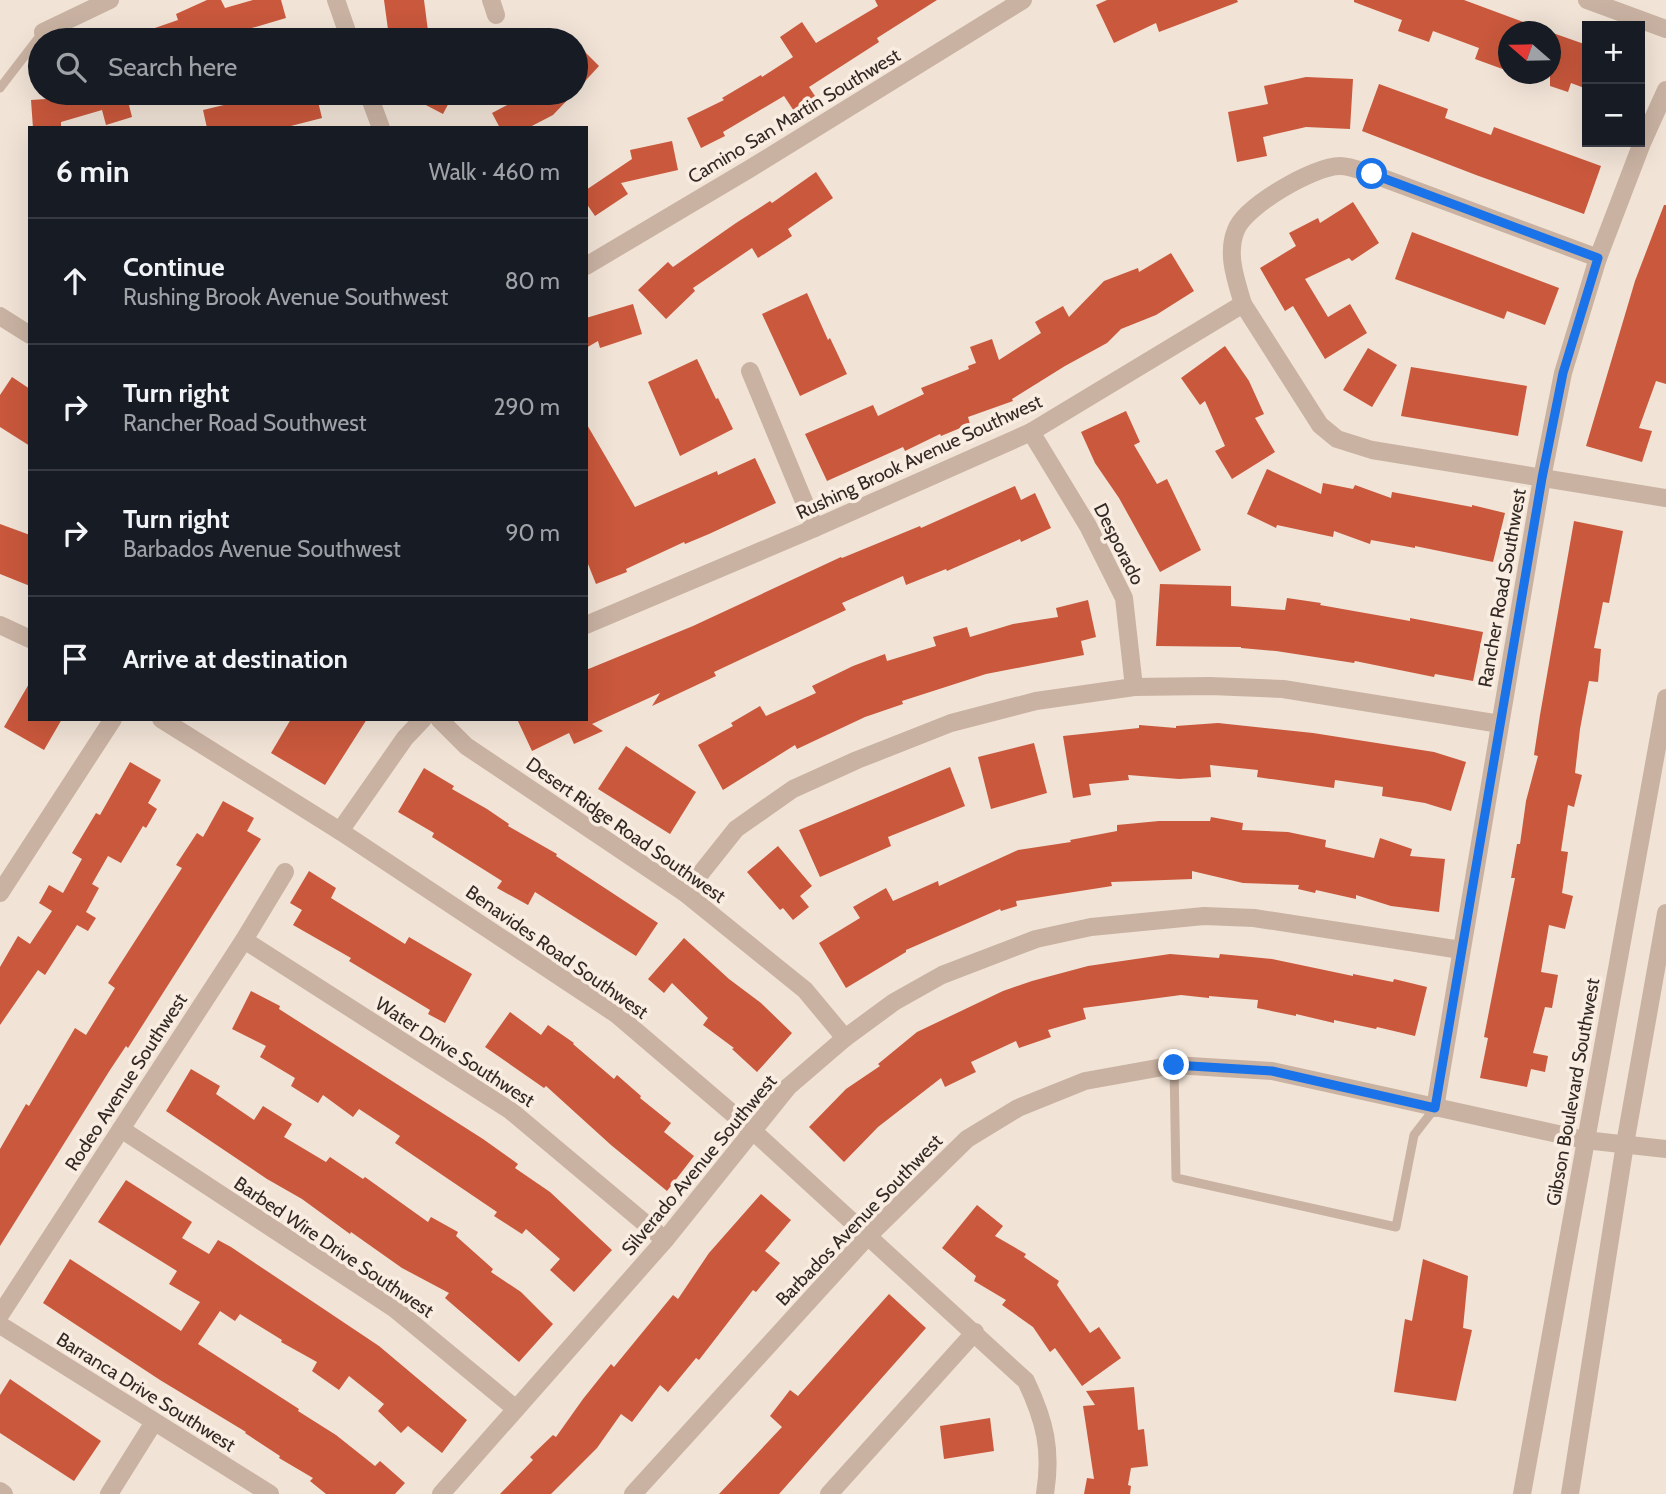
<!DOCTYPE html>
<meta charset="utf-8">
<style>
:root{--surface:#171b24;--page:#20242c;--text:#f1f3f6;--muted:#9ea1a6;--line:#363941}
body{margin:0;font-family:Cabin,sans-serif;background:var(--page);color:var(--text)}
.controls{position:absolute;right:21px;top:21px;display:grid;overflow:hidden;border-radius:0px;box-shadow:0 7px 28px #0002}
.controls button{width:63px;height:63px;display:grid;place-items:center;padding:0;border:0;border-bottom:2px solid var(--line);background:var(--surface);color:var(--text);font:35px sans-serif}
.compass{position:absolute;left:1498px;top:21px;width:63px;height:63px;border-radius:50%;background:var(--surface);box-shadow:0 7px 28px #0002;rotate:290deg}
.stop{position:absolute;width:21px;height:21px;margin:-16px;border:5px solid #1a73e8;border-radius:50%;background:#fff}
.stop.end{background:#1a73e8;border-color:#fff;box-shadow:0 2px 7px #0008}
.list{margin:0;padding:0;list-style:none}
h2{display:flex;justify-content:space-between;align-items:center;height:91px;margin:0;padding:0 28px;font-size:30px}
h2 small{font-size:23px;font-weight:400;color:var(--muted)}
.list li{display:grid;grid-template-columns:46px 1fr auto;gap:21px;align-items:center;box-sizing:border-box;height:126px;padding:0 28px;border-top:2px solid var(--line)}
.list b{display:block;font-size:26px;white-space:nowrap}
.list p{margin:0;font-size:23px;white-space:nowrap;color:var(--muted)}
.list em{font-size:23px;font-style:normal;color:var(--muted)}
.icon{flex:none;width:38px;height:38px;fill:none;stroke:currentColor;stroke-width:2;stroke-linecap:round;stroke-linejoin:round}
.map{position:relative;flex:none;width:1666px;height:1494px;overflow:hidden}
.search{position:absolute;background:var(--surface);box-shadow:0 7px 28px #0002;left:28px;top:28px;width:560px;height:77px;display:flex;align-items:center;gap:18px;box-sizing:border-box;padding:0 24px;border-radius:38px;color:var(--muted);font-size:26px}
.panel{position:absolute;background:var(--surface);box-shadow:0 7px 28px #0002;left:28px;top:126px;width:560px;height:595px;border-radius:0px}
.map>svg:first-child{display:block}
.building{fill:#c9583c}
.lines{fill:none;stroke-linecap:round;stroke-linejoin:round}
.service{stroke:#c9b2a2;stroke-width:9}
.minor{stroke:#c9b2a2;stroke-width:18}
.tertiary{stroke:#c9b2a2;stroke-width:18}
.route{stroke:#1a73e8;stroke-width:9}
.labels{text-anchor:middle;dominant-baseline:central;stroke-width:7;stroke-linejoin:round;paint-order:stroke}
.street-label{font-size:19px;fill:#332925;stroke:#f9ede2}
</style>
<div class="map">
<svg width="1666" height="1494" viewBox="0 0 1666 1494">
<rect width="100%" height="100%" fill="#f1e3d6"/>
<g class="building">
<polygon points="207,0 221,0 225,8 253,0 281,0 286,18 211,40 126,40 126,38 178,20 176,14"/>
<polygon points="384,0 424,0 428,31 389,37"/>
<polygon points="875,0 937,0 877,38 879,42 809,87 817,99 796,114 784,96 723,132 725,136 701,148 687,118 724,100 722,98 761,75 762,77 793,57 780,37 802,22 816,43 878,6"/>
<polygon points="1107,0 1237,0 1238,2 1159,32 1156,23 1114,43 1096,5"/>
<polygon points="1354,0 1464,0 1545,30 1545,32 1508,32 1508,71 1475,59 1479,48 1433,31 1429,42 1398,31 1402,20 1354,2"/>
<polygon points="1550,32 1587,45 1587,89 1571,83 1568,92 1550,86"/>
<polygon points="576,43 599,66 576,91"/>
<polygon points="1306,77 1353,79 1350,129 1306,127 1263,137 1267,156 1237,162 1228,112 1268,104 1264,86"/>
<polygon points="1379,84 1448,109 1445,118 1491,135 1494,127 1601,166 1584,214 1476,175 1362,131"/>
<polygon points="75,93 126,93 132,117 106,125 102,110 61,122 61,128 33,128 31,100 76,97"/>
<polygon points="285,93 316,93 322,118 283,128 207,128 203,110 249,99 250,105 285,96"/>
<polygon points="403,93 454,93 443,114"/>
<polygon points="508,93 574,93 553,115 528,128 500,128 492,113 513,102"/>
<polygon points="672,141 678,170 621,183 628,194 595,216 586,203 586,190 632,159 630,150"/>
<polygon points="816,172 833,198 788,229 792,236 758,258 752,248 693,288 695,291 666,319 638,290 668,262 673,267 736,223 770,201 772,203"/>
<polygon points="1353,202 1379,243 1352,261 1349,258 1305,279 1328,317 1350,304 1367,333 1325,359 1293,306 1285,311 1260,268 1296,246 1289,233 1318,218 1320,223"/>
<polygon points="1664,205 1666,205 1666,384 1656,381 1639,428 1652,431 1642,462 1586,446 1635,281"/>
<polygon points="1412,232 1559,288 1545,325 1507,311 1504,319 1395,279"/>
<polygon points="1171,253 1194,291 1156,315 1121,329 1107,343 1065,366 1012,399 1013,401 968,417 970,424 941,436 940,434 905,451 903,447 827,481 805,434 873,405 878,416 924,394 921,388 969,369 968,366 976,363 970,347 992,339 999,360 1041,333 1035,322 1063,306 1069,317 1104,281 1138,268 1139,272"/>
<polygon points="807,293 828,340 830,338 847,374 800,396 762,314"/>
<polygon points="633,304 642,334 600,348 598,341 586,348 586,318"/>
<polygon points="1225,346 1249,381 1264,414 1255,418 1275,452 1232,479 1215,451 1225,446 1205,401 1200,405 1181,378"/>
<polygon points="1368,348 1397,365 1372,407 1343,390"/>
<polygon points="697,359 716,399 718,398 733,429 680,456 648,382"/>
<polygon points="1411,367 1527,386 1518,436 1401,416"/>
<polygon points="12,377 30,389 30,446 0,427 0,395"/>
<polygon points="1126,411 1140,442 1134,445 1157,484 1167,479 1201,550 1160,572 1119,498 1095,463 1081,432"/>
<polygon points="586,423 635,507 717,471 718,475 755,458 776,503 709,534 685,544 684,542 626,569 627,572 596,584 586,559"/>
<polygon points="1267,469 1321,494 1323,483 1353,489 1355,485 1391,498 1392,492 1472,507 1472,505 1505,513 1493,562 1415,546 1415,548 1371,540 1370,544 1334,531 1333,537 1277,525 1276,528 1247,514"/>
<polygon points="1015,486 1021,500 1035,493 1051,528 1021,542 1020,539 947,571 946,569 906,585 903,576 842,603 846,610 714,672 716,676 652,706 660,693 592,724 603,731 574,744 569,733 532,751 517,719 586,719 586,670 693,626 841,557 842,558 920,526 921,528"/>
<polygon points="1574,521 1623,531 1609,603 1603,602 1594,648 1601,649 1598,682 1589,681 1580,729 1575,773 1582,775 1574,807 1568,805 1561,851 1568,852 1562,893 1573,896 1565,929 1549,925 1541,972 1558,975 1552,1008 1545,1007 1533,1053 1548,1056 1545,1072 1531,1069 1527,1087 1480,1078 1488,1038 1484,1037 1515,878 1511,878 1517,844 1520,844 1526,801 1538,756 1534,755 1540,715"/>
<polygon points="0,524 30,535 30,586 0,574"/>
<polygon points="1160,584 1231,586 1231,606 1285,610 1287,598 1321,603 1320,605 1410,621 1410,618 1483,632 1473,681 1435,674 1434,677 1355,661 1354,663 1276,651 1241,648 1241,647 1156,646"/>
<polygon points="1088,600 1096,637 1081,641 1084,655 986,674 902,701 903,704 865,717 797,749 795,745 723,790 698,745 733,726 731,723 760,706 766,716 816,693 812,686 853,666 885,654 887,661 936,646 933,637 967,627 970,637 1013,624 1058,617 1056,608"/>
<polygon points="30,682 30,719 62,719 44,750 4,727"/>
<polygon points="291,719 367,719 325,785 271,753"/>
<polygon points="1218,723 1313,733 1434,752 1466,762 1451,811 1425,803 1382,796 1383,787 1335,780 1334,788 1257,777 1258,770 1210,765 1211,777 1179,779 1128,775 1129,780 1089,784 1091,795 1073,798 1063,736 1139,728 1139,725 1176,728 1176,726"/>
<polygon points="1034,743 1047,793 991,809 978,757"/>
<polygon points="626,746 696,792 670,834 598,789"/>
<polygon points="130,762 161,780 148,803 157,809 146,828 143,826 121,863 108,856 92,884 99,888 86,912 96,918 88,931 77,925 45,975 38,970 0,1025 0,967 18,936 30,944 52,911 39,903 49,885 63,893 82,859 72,853 96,813 100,815"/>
<polygon points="950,767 965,806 888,837 891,846 820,877 799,830"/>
<polygon points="424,768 454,786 452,789 487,809 509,824 508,826 557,854 556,856 658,923 636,956 535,892 528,905 497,888 502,881 432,837 434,833 398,812"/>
<polygon points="223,801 254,818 247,831 261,839 128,1048 126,1046 110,1070 0,1246 0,1149 26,1104 29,1106 75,1028 86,1035 115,988 108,983 182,868 176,865 197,833 203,837"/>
<polygon points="1211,817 1243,823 1242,830 1288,832 1326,840 1325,847 1374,858 1380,838 1412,849 1410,856 1445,859 1439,912 1391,906 1356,895 1356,899 1316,890 1315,893 1298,889 1299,885 1243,883 1192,871 1192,879 1111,882 1112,886 1016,901 1017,906 1001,911 1000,909 906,950 906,952 846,988 819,943 860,918 853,907 886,888 893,901 938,881 939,886 1018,850 1071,842 1070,840 1117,831 1117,825 1159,821 1210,821"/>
<polygon points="778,846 812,886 800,896 809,907 793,920 783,908 780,910 747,872"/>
<polygon points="309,871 336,888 331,898 405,944 409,937 472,974 445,1023 428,1014 430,1010 349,961 351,958 293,925 302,910 290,903"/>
<polygon points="684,938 729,979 761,1003 792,1033 757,1072 732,1049 734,1048 703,1025 708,1018 672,983 664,993 648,979"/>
<polygon points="1170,954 1219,958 1220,954 1272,959 1353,976 1353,974 1393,982 1394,979 1427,987 1415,1036 1377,1027 1376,1029 1334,1020 1334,1023 1296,1014 1296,1016 1257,1008 1258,1000 1209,996 1209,998 1181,995 1083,1008 1086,1019 1048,1030 1051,1037 1019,1048 1016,1041 971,1062 976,1072 945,1087 941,1078 878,1127 844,1162 809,1127 846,1089 880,1066 878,1064 917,1032 1003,991 1032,981 1088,966"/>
<polygon points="251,991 280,1006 279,1009 483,1139 518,1164 515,1168 550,1192 612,1250 574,1292 550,1270 560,1259 526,1229 522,1234 494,1216 497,1212 395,1143 400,1136 359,1109 353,1117 323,1095 318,1103 291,1086 295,1078 260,1057 266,1046 232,1029"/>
<polygon points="510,1012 541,1035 548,1025 574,1043 573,1044 614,1079 617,1075 641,1096 640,1098 671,1123 664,1132 694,1156 667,1191 611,1145 546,1086 544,1088 485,1047"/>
<polygon points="191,1069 220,1086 216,1094 254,1120 263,1106 292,1124 284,1137 326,1162 330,1157 363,1179 365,1177 428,1222 431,1217 458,1232 456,1236 493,1269 491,1272 521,1292 553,1324 519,1362 445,1298 449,1293 402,1268 351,1232 350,1234 302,1199 267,1179 166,1111"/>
<polygon points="126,1180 192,1222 182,1238 209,1254 218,1240 231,1247 379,1346 467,1420 442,1453 408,1426 401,1433 378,1411 384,1404 349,1376 339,1390 312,1371 317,1362 281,1342 282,1340 240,1314 235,1321 220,1311 198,1344 299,1409 298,1411 336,1435 375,1466 380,1461 405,1483 395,1494 326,1494 310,1481 313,1478 279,1458 280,1456 245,1433 246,1432 160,1380 43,1303 70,1259 181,1331 200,1302 169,1284 177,1271 98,1222"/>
<polygon points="761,1194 791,1220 765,1251 780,1263 756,1292 753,1290 699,1360 696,1358 668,1392 660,1385 632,1422 621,1414 597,1448 551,1494 500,1494 533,1460 530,1457 553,1435 556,1437 583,1399 611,1364 614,1367 673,1295 678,1299 709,1253"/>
<polygon points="977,1205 1003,1226 995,1236 1026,1254 1024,1257 1059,1281 1057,1285 1090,1333 1099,1327 1121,1358 1082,1386 1055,1348 1050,1352 1033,1327 1002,1305 1006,1300 974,1281 976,1276 942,1248"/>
<polygon points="1423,1259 1468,1276 1463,1328 1472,1330 1456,1401 1394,1392 1405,1319 1412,1321"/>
<polygon points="889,1294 926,1328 779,1494 719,1494 782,1427 770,1416 790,1390 798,1396"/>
<polygon points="10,1379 101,1441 74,1481 0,1433 0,1395"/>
<polygon points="1134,1387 1138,1430 1144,1429 1148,1466 1131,1468 1128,1485 1131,1486 1130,1494 1084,1494 1087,1478 1094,1479 1083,1406 1095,1405 1086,1391"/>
<polygon points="990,1418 994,1451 944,1459 940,1426"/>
</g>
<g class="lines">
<g class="service">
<polyline points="0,88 43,32"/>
<polyline points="1174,1065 1176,1178 1396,1227 1414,1135 1435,1108"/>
</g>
<g class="minor">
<polyline points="336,0 350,40"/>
<polyline points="491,0 496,15"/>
<polyline points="43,32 110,0"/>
<polyline points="368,93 381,128"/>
<polyline points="1243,304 1320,425 1337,439 1372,450 1666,498"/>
<polyline points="0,316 30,335"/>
<polyline points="750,371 815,528"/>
<polyline points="1031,432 1088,526 1124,598 1134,687"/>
<polyline points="0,625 30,639"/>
<path d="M586,625L815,528L1031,432L1243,304C1236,280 1226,254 1236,230C1245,206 1314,166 1340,166C1350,166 1362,171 1372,174L1598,258"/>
<path d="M161,719L340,831L616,1014L753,1131L1026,1381C1045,1421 1052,1450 1045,1494"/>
<polyline points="439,719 466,746 685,893 805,990 845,1038"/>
<polyline points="340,831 405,738 423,719"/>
<polyline points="685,893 736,829 793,789 857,760 951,723 1036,701 1134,687 1210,686 1283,689 1500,724"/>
<polyline points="244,940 511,1111 665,1240"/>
<polyline points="1435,1108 1542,478 1563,373 1598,258 1642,143 1666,90"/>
<polyline points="121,1129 395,1309 516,1409"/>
<polyline points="1585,1140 1666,1149"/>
<polyline points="0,1315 244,940 285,872"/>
<polyline points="0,1325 270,1494"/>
<polyline points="109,1494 154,1422"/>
<polyline points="441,1494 665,1240 788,1087 845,1038 894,1002 942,975 1036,939 1091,927 1204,916 1254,918 1461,950"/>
<polyline points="829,1494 975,1332"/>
</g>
<g class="tertiary">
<polyline points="1587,0 1666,29"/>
<polyline points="586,266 751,168 1023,0"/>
<polyline points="0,893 113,719"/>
<polyline points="0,1491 4,1494"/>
<polyline points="633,1494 868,1236 967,1139 1018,1108 1085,1081 1174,1065 1272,1071 1585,1140"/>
<polyline points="1522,1494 1666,698"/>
<polyline points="1570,1494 1625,1144 1666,913"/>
</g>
</g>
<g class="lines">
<polyline class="route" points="1174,1065 1272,1071 1435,1108 1542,478 1563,373 1598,258 1372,174"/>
</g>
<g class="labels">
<g class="street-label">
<text transform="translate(794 116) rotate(-31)">Camino San Martin Southwest</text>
<text transform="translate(919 457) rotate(-25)">Rushing Brook Avenue Southwest</text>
<text transform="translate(1119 544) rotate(63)">Desporado</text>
<text transform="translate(1502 588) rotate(-80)">Rancher Road Southwest</text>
<text transform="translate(626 830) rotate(35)">Desert Ridge Road Southwest</text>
<text transform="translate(557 952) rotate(35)">Benavides Road Southwest</text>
<text transform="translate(455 1052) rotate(33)">Water Drive Southwest</text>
<text transform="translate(126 1082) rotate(-57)">Rodeo Avenue Southwest</text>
<text transform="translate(1573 1092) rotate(-80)">Gibson Boulevard Southwest</text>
<text transform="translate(699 1165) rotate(-50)">Silverado Avenue Southwest</text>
<text transform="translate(859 1220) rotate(-46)">Barbados Avenue Southwest</text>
<text transform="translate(334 1247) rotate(34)">Barbed Wire Drive Southwest</text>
<text transform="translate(146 1392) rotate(32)">Barranca Drive Southwest</text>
</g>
</g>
</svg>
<div class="controls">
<button>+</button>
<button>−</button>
</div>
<svg class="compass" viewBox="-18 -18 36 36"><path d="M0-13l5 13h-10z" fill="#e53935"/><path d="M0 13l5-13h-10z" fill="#9ea1a6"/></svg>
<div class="stop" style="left:1372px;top:174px"></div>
<div class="stop end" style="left:1174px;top:1065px"></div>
<div class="search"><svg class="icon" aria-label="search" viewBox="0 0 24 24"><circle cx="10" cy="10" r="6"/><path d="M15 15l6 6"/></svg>Search here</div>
<section class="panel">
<h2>6 min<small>Walk · 460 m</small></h2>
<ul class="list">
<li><svg class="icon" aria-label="ahead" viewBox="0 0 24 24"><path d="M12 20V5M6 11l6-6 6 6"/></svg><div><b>Continue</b><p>Rushing Brook Avenue Southwest</p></div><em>80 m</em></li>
<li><svg class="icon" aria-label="right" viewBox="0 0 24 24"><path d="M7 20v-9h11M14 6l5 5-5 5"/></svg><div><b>Turn right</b><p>Rancher Road Southwest</p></div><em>290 m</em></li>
<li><svg class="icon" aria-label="right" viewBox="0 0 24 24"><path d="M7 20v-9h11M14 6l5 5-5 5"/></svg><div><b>Turn right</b><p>Barbados Avenue Southwest</p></div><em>90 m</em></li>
<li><svg class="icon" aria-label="arrive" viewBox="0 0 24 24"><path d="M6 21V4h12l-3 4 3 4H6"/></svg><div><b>Arrive at destination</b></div></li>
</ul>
</section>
</div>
